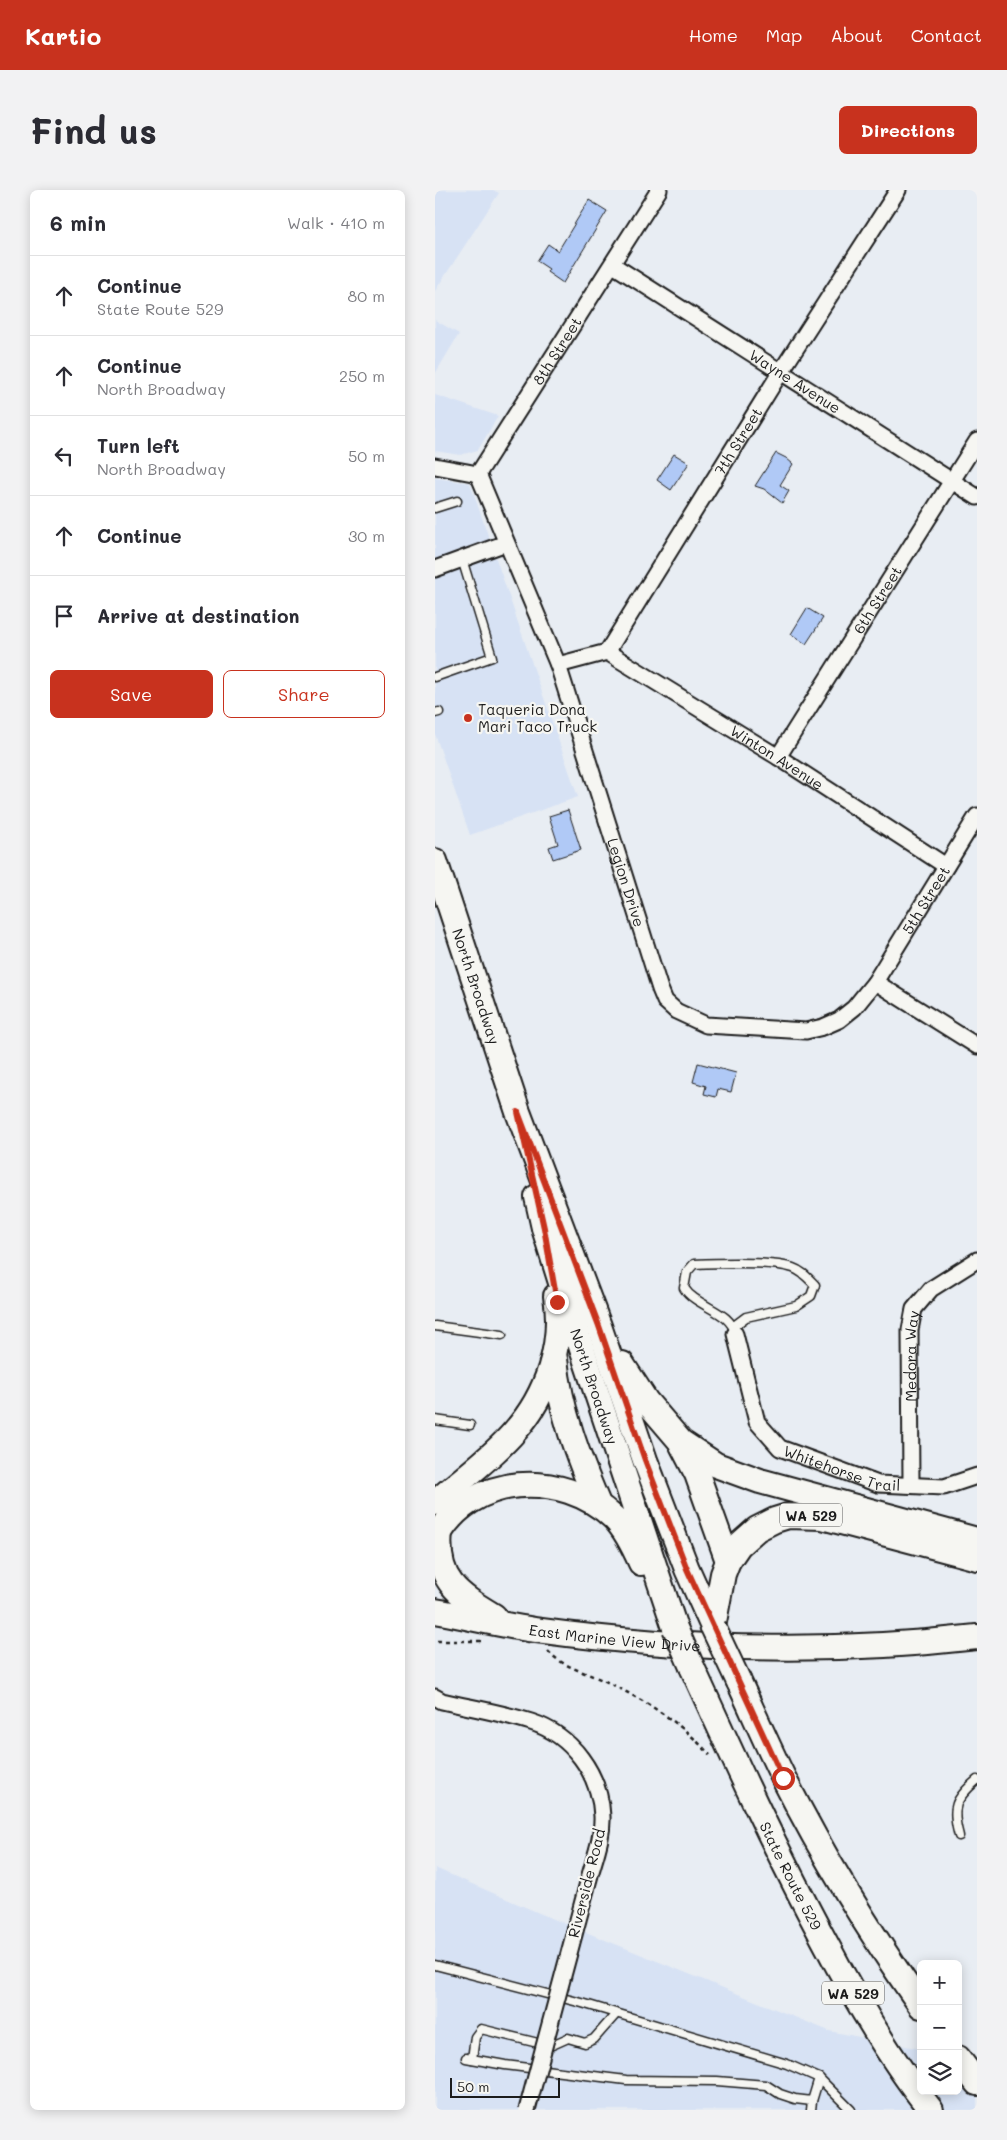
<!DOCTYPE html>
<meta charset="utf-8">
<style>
:root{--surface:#fff;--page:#f2f2f3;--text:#2b2b33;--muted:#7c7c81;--line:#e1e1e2;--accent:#c8321e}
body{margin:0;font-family:Mali,sans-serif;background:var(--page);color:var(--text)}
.controls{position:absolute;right:15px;bottom:15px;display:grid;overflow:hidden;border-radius:8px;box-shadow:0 2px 12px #0003}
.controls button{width:45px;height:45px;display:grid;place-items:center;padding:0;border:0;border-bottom:1px solid var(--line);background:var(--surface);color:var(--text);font:25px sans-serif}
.scale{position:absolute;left:15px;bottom:12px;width:110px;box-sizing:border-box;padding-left:5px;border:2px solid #1c1c1c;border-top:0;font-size:14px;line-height:18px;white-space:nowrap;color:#1c1c1c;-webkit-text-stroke:4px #f6f6f2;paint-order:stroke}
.stop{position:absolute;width:15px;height:15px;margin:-11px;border:4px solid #c8321e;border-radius:50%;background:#fff}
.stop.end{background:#c8321e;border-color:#fff;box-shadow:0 1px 5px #0008}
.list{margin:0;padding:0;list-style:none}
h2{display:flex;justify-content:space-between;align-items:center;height:65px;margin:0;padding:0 20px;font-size:21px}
h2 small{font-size:16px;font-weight:400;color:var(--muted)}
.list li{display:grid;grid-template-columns:32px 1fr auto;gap:15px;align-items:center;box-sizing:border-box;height:80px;padding:0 20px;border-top:1px solid var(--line)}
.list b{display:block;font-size:19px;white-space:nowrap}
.list p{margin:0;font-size:16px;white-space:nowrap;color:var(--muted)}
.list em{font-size:16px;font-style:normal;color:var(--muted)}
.actions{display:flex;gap:10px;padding:15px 20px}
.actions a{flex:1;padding:11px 0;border:1px solid var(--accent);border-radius:8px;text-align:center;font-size:18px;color:var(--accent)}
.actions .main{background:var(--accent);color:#fff}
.icon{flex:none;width:28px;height:28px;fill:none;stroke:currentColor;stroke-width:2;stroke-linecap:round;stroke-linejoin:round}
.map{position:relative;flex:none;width:542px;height:1920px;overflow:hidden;border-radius:8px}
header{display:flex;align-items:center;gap:30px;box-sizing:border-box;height:70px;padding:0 25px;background:var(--accent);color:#fff}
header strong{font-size:24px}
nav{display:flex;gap:28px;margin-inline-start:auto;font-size:18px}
.intro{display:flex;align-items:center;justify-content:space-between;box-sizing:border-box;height:120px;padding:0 30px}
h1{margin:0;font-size:35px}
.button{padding:12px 22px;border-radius:8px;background:var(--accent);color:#fff;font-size:18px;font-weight:700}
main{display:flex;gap:30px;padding:0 30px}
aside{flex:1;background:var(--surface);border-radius:8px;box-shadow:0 2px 12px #0003}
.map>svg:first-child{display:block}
.built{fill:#d7e2f4}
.building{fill:#b0c9f6;stroke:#1c1c1c}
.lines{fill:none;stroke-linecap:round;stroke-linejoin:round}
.lane-casing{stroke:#1c1c1c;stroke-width:11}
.street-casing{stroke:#1c1c1c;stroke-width:19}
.primary-casing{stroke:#1c1c1c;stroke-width:28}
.path{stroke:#1c1c1c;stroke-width:2.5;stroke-dasharray:4 4;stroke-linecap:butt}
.lane{stroke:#f6f6f2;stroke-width:8}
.street{stroke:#f6f6f2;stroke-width:15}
.primary{stroke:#f6f6f2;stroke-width:24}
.street-bridge-casing{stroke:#1c1c1c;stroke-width:19;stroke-linecap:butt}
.primary-bridge-casing{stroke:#1c1c1c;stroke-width:28;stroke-linecap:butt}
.street-bridge{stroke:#f6f6f2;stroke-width:15}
.primary-bridge{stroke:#f6f6f2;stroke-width:24}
.route{stroke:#c8321e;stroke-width:6}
.poi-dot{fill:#c8321e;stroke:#f6f6f2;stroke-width:2}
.labels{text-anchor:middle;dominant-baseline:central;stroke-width:4.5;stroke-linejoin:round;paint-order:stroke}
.shield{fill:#f6f6f2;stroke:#5d5d5c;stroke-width:1}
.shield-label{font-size:14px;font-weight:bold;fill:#1c1c1c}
.street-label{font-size:15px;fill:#1c1c1c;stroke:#f6f6f2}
.poi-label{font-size:15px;fill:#1c1c1c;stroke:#f6f6f2;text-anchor:start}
</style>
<header>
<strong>Kartio</strong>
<nav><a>Home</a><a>Map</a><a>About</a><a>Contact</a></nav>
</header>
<div class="intro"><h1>Find us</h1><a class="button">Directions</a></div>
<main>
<aside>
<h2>6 min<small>Walk · 410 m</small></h2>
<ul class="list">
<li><svg class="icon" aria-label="ahead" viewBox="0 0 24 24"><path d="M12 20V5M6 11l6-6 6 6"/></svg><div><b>Continue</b><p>State Route 529</p></div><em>80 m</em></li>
<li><svg class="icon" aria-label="ahead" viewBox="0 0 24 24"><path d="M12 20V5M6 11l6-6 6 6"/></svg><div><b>Continue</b><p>North Broadway</p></div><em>250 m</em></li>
<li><svg class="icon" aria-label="left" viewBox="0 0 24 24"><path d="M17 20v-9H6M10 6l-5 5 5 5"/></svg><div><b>Turn left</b><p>North Broadway</p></div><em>50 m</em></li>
<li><svg class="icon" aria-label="ahead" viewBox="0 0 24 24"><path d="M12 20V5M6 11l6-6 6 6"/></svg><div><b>Continue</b></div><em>30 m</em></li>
<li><svg class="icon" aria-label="arrive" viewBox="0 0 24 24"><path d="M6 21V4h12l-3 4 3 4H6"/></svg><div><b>Arrive at destination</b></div></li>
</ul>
<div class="actions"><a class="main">Save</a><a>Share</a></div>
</aside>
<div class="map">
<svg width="542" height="1920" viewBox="0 0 542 1920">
<rect width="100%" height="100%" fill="#e8edf3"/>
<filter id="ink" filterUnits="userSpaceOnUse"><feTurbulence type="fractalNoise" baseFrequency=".02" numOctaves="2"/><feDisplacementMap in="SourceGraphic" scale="10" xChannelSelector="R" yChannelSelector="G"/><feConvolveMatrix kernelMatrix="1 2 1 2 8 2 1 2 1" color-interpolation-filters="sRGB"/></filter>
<g filter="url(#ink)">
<g class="built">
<polygon points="0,0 58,0 64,3 0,101"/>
<polygon points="0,130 24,144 0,184"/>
<polygon points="0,205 63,226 43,260 25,265 0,261"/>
<polygon points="0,288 35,293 143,607 35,645 0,544"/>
<polygon points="0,1678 104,1723 394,1841 486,1859 486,1901 523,1901 523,1866 542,1869 542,1920 0,1920"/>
</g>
<g class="building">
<polygon points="154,10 172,21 128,93 112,82 114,79 102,71 113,54 123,61"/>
<polygon points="341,263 351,268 358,274 345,295 354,301 347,313 329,299 320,296"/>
<polygon points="239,264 254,273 236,300 222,290"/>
<polygon points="372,418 388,428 371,454 356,444"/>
<polygon points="133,620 146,660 118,669 114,657 123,654 114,626"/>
<polygon points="263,873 301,883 296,902 283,899 281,907 269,904 271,896 258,892"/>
</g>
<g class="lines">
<g class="lane-casing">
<g id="lane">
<polyline points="0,318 22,311"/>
<polyline points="0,487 57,467 27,369"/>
<polyline points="0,523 4,522"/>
<polyline points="0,1136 67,1145"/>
<path d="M299,1136L311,1127L361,1116L376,1106L380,1095C373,1088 367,1081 358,1078C338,1071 282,1073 259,1074L252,1082L249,1098C261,1117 297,1121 300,1144"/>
<polyline points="0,1230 35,1235"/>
<path d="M524,1646C516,1617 520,1609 542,1590"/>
<polyline points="0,1775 147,1813 352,1874 384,1888 377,1911 376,1920"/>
<polyline points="31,1868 70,1875 191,1890 282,1891 331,1895 345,1904 360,1909 377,1911"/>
<polyline points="37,1869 40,1847 46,1839 115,1856 133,1848 150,1853 159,1849 181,1824"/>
<polyline points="384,1888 416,1920"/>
</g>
</g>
<g class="street-casing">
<g id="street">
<path id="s1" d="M178,75L542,307"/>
<path id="s2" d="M0,276L43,284L224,0"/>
<path id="s3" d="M43,284L123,475L225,799L230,811L241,821L271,835L371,841L388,837L404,830L419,818L440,792L542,626"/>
<polyline points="0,379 71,353"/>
<path id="s4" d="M172,462L343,567L511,676"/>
<path id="s5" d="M123,475L172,462L345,183L463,0"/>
<path id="s6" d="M343,567L542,251"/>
<polyline points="440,792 542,856"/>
<path id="s7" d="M300,1144L322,1232L345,1258L443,1294L509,1297L542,1286"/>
<path id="s8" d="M476,1294L475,1140L479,1119L496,1099L542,1070"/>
<path d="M0,1507L7,1511C37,1518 68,1523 96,1532C137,1545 165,1584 167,1626C168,1646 160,1667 155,1685"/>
</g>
</g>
<g class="primary-casing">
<g id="primary">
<path id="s9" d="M0,671L83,922L164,1136L210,1270L252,1379L278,1437"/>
<path id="s10" d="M102,1007L109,1038L141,1141L240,1438"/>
<path d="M120,1169C125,1220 143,1267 163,1314"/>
<polyline points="187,1174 211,1211 246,1252 281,1275 325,1291 542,1350"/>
<polyline points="247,1255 262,1284 293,1371"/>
<path d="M0,1313C26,1289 57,1268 80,1241C112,1205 129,1154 121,1106"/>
<path d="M5,1341C0,1390 22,1404 59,1426"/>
<path d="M0,1351C34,1282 127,1279 179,1328C191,1340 199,1357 206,1373"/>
<path id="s11" d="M0,1421C33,1427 67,1435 100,1440C247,1460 395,1464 542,1447"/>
<polyline points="278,1437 288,1384 293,1371 304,1355 322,1339 340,1330 353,1326 387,1327 542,1368"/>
<path id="s12" d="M257,1477C299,1569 341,1661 389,1750C420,1809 454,1868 496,1920"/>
<path d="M304,1492C319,1524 333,1557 349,1589C389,1668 435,1743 486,1816"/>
<polyline points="523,1868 542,1893"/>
</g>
</g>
<g class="path">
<polyline points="2,1451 47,1451"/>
<path d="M113,1461C128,1478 154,1483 174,1493C212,1512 247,1533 275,1565"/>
</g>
<use href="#lane" class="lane"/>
<use href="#street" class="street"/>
<use href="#primary" class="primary"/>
<g class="street-bridge-casing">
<polyline id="street-bridge" points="92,1920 155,1685"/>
</g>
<g class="primary-bridge-casing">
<g id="primary-bridge">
<polyline points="278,1437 304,1492"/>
<polyline points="240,1438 257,1477"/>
</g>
</g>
<use href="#street-bridge" class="street-bridge"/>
<use href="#primary-bridge" class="primary-bridge"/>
</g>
</g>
<g class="lines" filter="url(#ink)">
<polyline class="route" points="122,1112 109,1038 83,922 164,1136 210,1270 252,1379 348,1588"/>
</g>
<circle class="poi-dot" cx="33" cy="528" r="5"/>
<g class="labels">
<g class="shield">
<rect x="345" y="1313.5" width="62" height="23" rx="4"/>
<rect x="387" y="1791.5" width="62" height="23" rx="4"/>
</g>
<g class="shield-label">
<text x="376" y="1325">WA 529</text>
<text x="418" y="1803">WA 529</text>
</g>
<g class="street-label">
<text stroke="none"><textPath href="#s2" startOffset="190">8th Street</textPath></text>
<text stroke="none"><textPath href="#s1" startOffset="216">Wayne Avenue</textPath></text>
<text stroke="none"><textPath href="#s5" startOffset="299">7th Street</textPath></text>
<text stroke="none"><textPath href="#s6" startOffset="186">6th Street</textPath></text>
<text stroke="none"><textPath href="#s4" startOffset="200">Winton Avenue</textPath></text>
<text stroke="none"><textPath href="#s3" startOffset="435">Legion Drive</textPath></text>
<text stroke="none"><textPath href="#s3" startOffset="892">5th Street</textPath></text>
<text stroke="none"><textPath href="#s9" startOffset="132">North Broadway</textPath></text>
<text stroke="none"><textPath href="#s8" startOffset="128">Medora Way</textPath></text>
<text stroke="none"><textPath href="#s10" startOffset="198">North Broadway</textPath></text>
<text stroke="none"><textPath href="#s7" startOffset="191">Whitehorse Trail</textPath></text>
<text stroke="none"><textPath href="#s11" startOffset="182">East Marine View Drive</textPath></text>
<text stroke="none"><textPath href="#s12" startOffset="231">State Route 529</textPath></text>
<text transform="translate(151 1693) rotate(-76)">Riverside Road</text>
</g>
<g class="poi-label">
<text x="43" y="519">Taqueria Dona<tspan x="43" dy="17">Mari Taco Truck</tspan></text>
</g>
</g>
</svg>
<div class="controls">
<button>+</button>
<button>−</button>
<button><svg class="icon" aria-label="layers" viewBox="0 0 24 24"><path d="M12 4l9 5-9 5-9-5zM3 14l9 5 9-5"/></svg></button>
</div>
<div class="scale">50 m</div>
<div class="stop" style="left:348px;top:1588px"></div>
<div class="stop end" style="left:122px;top:1112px"></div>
</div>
</main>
